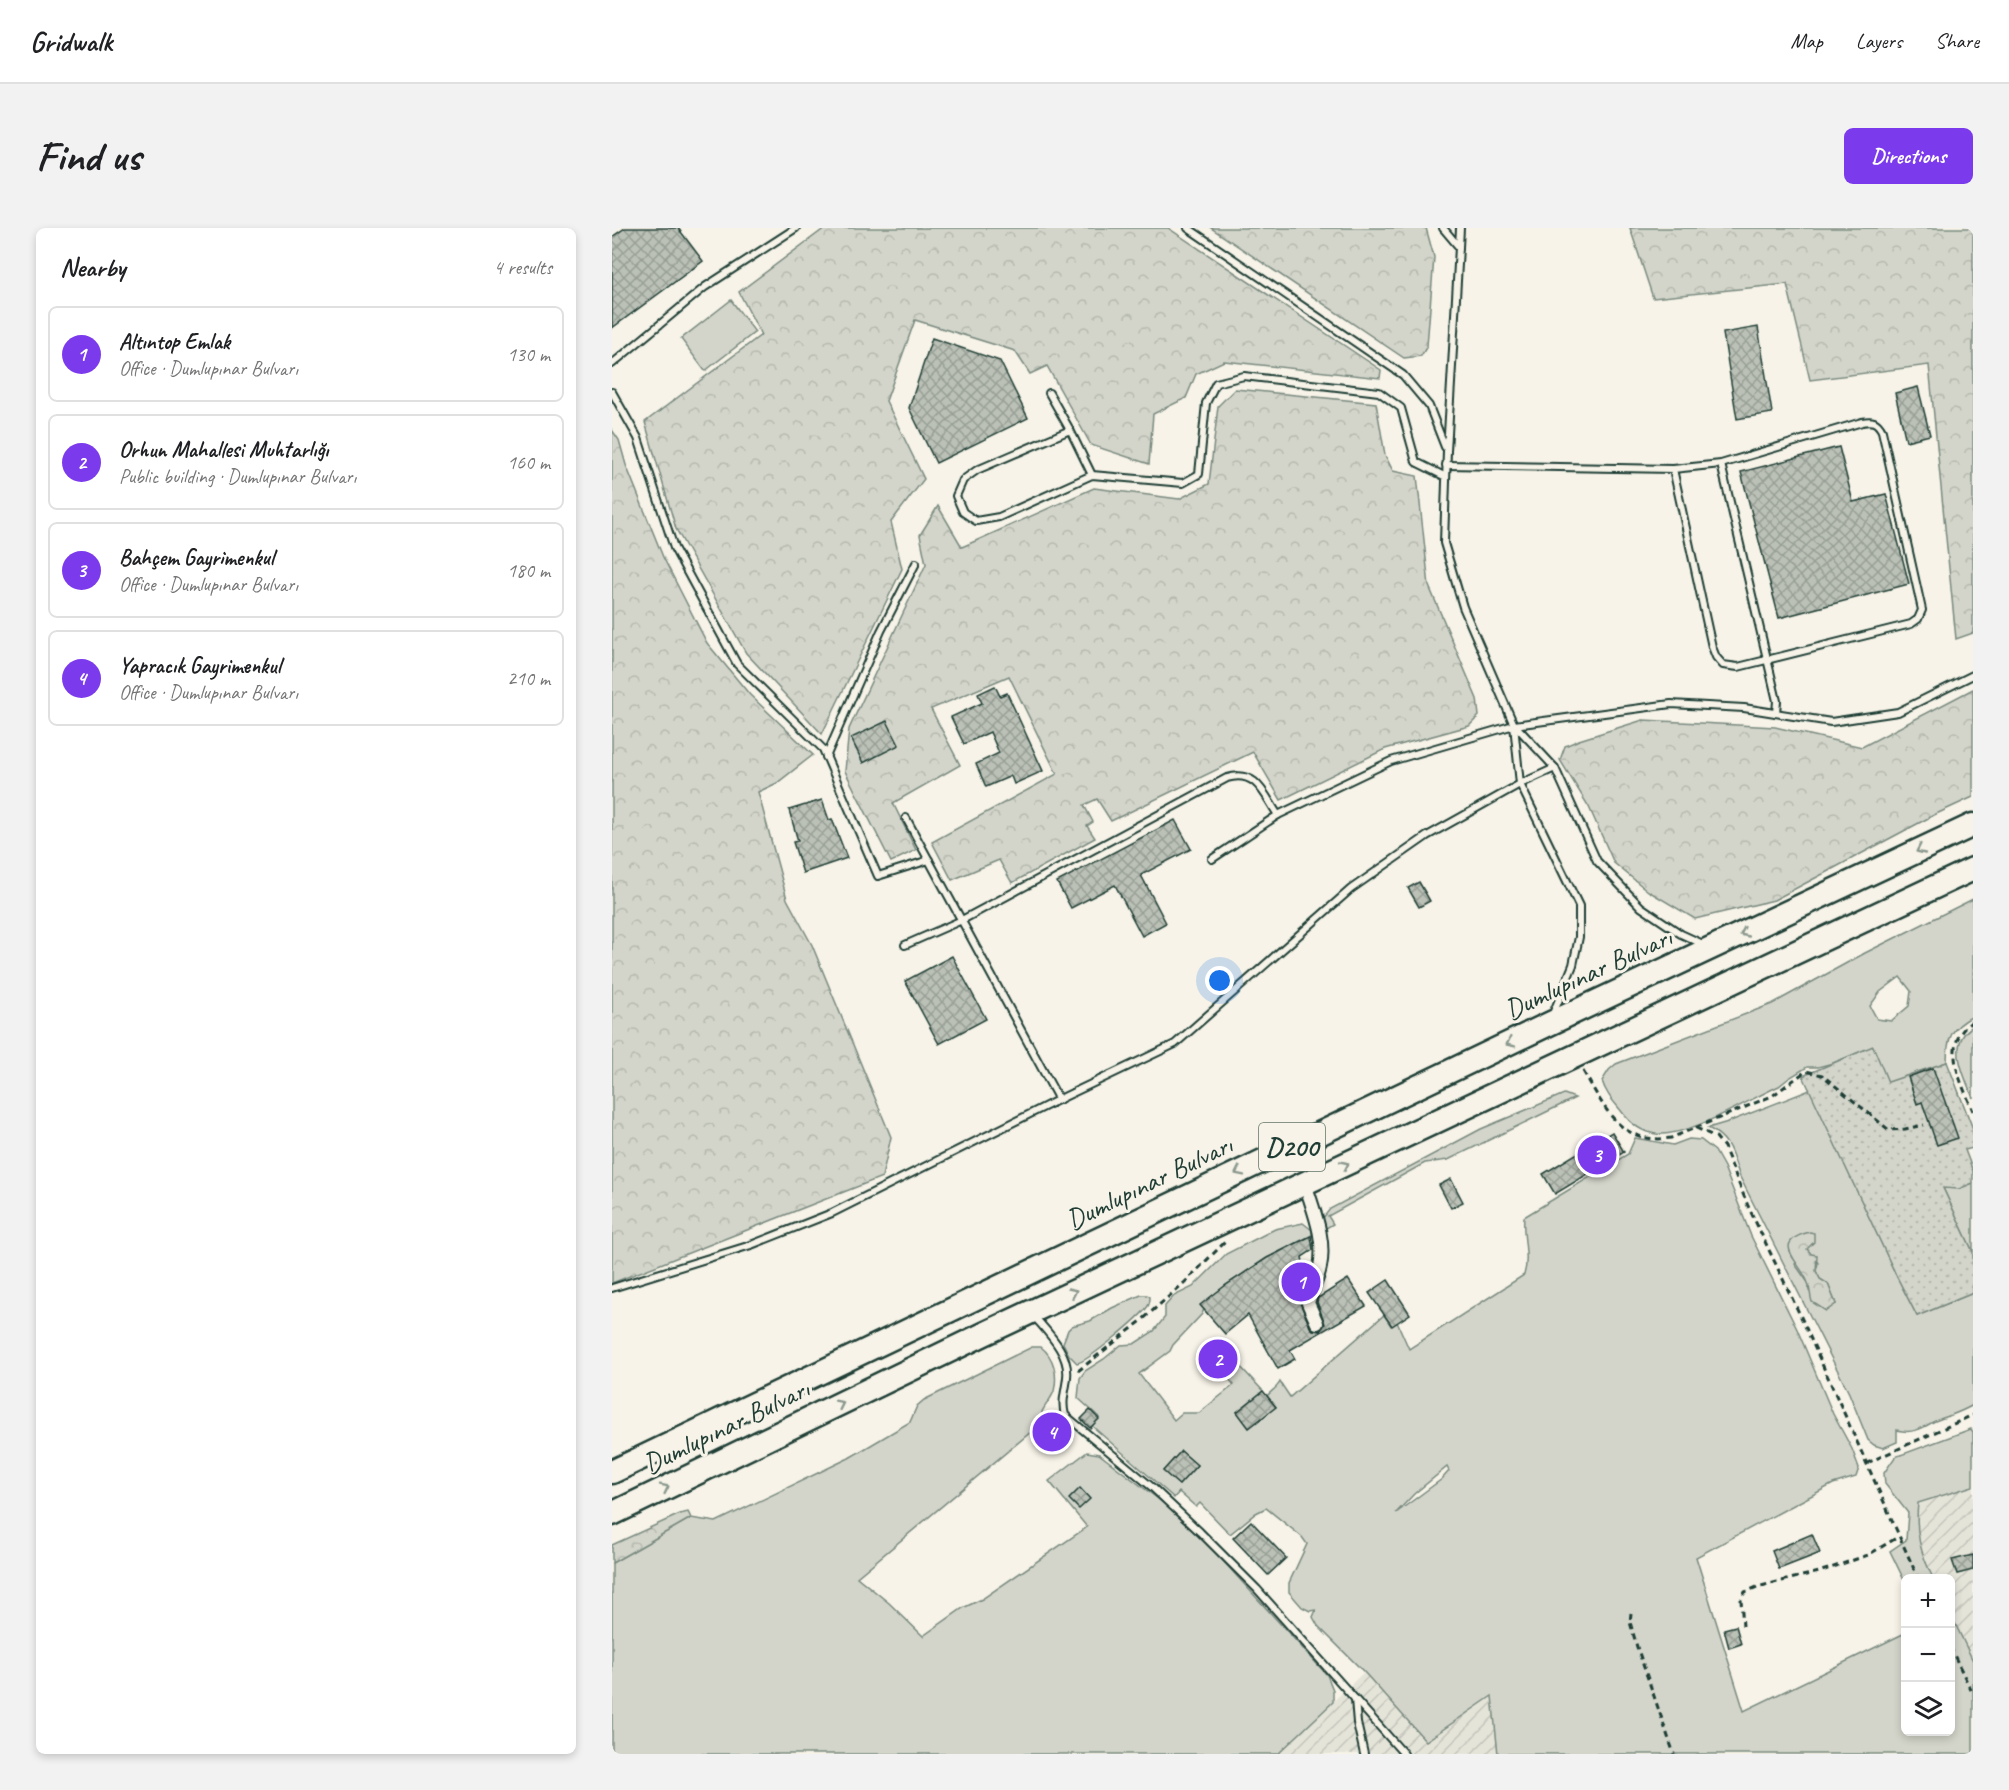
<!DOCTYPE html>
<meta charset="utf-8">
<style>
:root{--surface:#fff;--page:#f2f2f2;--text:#202124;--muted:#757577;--line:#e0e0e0;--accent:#7c3aed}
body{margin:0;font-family:Caveat,sans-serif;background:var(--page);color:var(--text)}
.controls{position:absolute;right:18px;bottom:18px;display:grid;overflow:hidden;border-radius:9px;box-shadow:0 3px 9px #0003}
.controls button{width:54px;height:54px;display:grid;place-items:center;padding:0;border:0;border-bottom:2px solid var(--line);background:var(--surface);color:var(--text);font:30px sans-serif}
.you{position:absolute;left:608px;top:753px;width:21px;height:21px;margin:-15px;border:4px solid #fff;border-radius:50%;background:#1a73e8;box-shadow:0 0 0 9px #1a73e833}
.badge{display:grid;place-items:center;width:39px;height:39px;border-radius:50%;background:var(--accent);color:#fff;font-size:20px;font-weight:700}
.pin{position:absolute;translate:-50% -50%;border:3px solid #fff;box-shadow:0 2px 6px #0006}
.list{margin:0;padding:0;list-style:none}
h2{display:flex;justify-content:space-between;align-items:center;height:78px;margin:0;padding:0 24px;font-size:26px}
h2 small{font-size:20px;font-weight:400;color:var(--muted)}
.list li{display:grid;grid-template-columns:39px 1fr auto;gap:18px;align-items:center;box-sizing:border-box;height:96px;margin:0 12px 12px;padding:0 12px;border:2px solid var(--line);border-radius:9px}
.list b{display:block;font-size:22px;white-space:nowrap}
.list p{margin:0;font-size:20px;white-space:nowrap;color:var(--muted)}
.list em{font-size:20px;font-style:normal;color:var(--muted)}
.icon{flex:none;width:33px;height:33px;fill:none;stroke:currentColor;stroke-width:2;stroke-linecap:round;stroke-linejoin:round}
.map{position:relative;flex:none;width:1361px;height:1526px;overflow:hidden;border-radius:9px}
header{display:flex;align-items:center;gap:36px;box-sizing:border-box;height:84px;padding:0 30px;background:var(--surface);border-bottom:2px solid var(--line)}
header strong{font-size:28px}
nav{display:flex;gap:33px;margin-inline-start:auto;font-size:21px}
.intro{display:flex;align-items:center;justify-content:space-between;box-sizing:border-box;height:144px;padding:0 36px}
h1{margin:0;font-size:42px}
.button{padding:15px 27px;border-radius:9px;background:var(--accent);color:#fff;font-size:21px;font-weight:700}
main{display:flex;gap:36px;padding:0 36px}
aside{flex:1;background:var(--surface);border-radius:9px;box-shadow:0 3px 9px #0003}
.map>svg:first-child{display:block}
.industrial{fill:url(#industrial-furrows)}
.grass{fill:#d3d5ca;stroke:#79897f;stroke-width:1.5;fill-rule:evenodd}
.forest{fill:url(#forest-crowns);stroke:#79897f;stroke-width:1.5}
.park{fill:url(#park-dots);stroke:#79897f;stroke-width:1.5}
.building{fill:url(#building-cross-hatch);stroke:#1f3d34;stroke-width:1.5}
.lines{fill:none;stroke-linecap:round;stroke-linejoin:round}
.lane-casing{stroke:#1f3d34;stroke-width:10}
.street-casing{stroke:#1f3d34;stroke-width:16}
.highway-casing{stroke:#1f3d34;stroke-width:27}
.path{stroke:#1f3d34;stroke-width:3;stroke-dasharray:6 4.5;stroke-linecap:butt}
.lane{stroke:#f7f3e8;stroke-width:6}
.street{stroke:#f7f3e8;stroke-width:12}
.highway{stroke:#f7f3e8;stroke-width:22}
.oneway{stroke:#8b988e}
.labels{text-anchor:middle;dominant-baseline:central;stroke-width:6;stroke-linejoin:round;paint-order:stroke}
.shield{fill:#f7f3e8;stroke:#60746a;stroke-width:1.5}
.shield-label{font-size:27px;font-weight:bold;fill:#1f3d34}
.street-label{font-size:28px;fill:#1f3d34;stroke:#f7f3e8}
</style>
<header>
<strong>Gridwalk</strong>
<nav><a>Map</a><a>Layers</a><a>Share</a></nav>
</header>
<div class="intro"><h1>Find us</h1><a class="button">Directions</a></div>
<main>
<aside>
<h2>Nearby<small>4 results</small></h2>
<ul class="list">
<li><span class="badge">1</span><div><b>Altıntop Emlak</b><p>Office · Dumlupınar Bulvarı</p></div><em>130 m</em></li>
<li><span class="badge">2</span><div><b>Orhun Mahallesi Muhtarlığı</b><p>Public building · Dumlupınar Bulvarı</p></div><em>160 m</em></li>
<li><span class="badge">3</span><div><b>Bahçem Gayrimenkul</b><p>Office · Dumlupınar Bulvarı</p></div><em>180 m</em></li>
<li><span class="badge">4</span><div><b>Yapracık Gayrimenkul</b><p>Office · Dumlupınar Bulvarı</p></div><em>210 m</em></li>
</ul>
</aside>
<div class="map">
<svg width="1361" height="1526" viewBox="0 0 1361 1526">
<defs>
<pattern id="industrial-furrows" width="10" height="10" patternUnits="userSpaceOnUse" patternTransform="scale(1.5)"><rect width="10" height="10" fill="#e5e4d9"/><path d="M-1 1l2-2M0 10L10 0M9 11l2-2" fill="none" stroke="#c4c4bb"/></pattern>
<pattern id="forest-crowns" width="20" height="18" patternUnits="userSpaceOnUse" patternTransform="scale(1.5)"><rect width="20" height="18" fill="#d3d5ca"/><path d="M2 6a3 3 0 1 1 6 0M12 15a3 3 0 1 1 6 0" fill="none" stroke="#b5b8ae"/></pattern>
<pattern id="park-dots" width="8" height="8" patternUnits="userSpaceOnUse" patternTransform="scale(1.5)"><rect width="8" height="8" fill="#d3d5ca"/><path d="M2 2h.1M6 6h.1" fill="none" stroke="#b5b8ae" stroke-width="1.8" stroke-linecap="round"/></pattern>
<pattern id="building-cross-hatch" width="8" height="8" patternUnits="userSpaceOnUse" patternTransform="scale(1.5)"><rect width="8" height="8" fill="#bbc1b6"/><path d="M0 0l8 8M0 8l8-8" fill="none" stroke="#979e95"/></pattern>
</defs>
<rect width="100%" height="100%" fill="#f7f3e8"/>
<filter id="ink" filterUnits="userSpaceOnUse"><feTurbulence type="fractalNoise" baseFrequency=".0167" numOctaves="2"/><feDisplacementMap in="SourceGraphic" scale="12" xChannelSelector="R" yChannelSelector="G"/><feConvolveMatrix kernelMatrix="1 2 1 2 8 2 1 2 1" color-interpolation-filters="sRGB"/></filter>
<g filter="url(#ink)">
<g class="industrial">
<polygon points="1361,1258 1361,1433 1339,1387 1338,1350 1321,1350 1313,1334 1304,1298 1306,1275"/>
<polygon points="752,1444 814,1513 881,1468 886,1526 666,1526"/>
</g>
<g class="grass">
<polygon points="119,72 143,104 93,143 69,111"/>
<path d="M1361,671V788C1339,800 1335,809 1335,834L1275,855L1261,819L1221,835L1206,839H1195L1177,850L1167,858C1136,872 1077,909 1044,906C1029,904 1018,895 1010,884C1002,874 994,866 990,853L997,842L1004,836L1160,776L1253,725ZM1288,749L1299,763L1297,778L1279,793L1265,791L1258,778L1268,764Z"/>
<path d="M1361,798V870C1352,847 1334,815 1361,798Z"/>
<path d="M1198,862L1284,1047L1305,1088L1361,1065V1177C1348,1185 1335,1188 1321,1194C1309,1201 1300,1206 1285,1202V1214L1271,1220L1262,1217L1256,1212L1237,1165L1128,949C1120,927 1119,911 1096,900L1116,894ZM1195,1021L1206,1035L1204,1043L1208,1051L1216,1056L1224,1076L1219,1078L1197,1063V1056L1183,1036Z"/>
<polygon points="952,866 963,870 836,932 813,935 716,988 721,996 711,1002 711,990 718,981 869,901"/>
<path d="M1023,910L1061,917L1077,911L1089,912L1103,923L1112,939L1139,1008L1185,1101L1221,1186L1240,1221L1247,1240L1244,1249L1221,1256L1084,1329L1132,1483L1293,1405L1294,1504H1338L1339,1387L1361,1433V1526H886L880,1468L814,1513L752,1444L706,1398L701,1389L704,1382L698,1383L690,1379L677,1364V1355L695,1316L690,1309L654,1280L644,1285L618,1306L588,1275L584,1279L567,1264L562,1270L480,1198L487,1189L466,1170L468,1150L473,1143L492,1131L509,1117L522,1116L542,1103L553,1089V1078L562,1068L581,1059L614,1026L663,1001L691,995L700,1002V1007L655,1030L614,1057L589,1077L592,1081L590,1086L561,1117L558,1123L527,1146L562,1192L570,1185H587L622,1157L613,1146L626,1136L651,1163L625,1184L637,1200L664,1179L655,1168C659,1163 665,1160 668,1154L678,1169L772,1087L779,1098L785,1094L797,1121L912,1047C918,1028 910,1009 912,989L1016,926ZM569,1223L585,1237L567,1257L551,1243ZM835,1239L837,1243L830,1251L784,1285L802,1266Z"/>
<polygon points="1361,955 1361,1024 1331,960 1347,960"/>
<path d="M529,1067H535L538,1069C538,1073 538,1075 536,1078C529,1089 475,1134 465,1135L457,1127L451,1115L456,1102L460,1098L478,1093L500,1080Z"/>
<path d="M420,1119H429C442,1129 446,1147 442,1163C440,1170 433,1177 430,1184L432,1193L245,1349L277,1375L311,1408L351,1380L370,1371L475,1299L437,1253L475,1224L487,1226L554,1277L591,1311L715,1447L721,1462V1474L666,1526H0V1335L79,1290L104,1294L237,1230L298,1194L305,1178L312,1172Z"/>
<path d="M1359,1201L1361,1204V1258L1306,1275C1303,1304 1308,1324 1321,1350H1294L1293,1354L1278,1323L1294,1312L1296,1285L1273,1256L1272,1245L1283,1229Z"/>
</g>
<g class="forest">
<polygon points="213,0 556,0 769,142 768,150 612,133 584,146 574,170 541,186 537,236 479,217 435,138 418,146 403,123 303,92 274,173 312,251 279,294 290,341 210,506 134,425 64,301 33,194 149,107 127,64"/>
<polygon points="599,0 814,0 822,29 815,118 809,128 792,130"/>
<polygon points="1018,0 1361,0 1361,405 1344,411 1317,137 1198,152 1175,56 1041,70"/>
<polygon points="623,161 764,175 773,227 781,243 805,248 817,358 865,471 867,488 857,498 773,521 669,572 641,524 499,593 485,571 472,577 481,594 475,598 483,610 400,655 387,632 340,652 320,614 445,546 397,448 319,481 348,537 281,575 304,622 279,634 233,543 237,501 314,336 308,307 326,278 350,319 482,260 567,271 597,256 606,178"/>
<polygon points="0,202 7,212 14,237 51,329 95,415 138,467 201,527 165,555 146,564 175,671 200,717 279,909 270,949 0,1055"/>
<polygon points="1361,461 1361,569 1322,587 1162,672 1083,691 1036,663 1002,635 977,579 948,532 953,518 967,512 1031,492 1163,499 1250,519"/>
<path d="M1198,1004L1202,1005V1014L1195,1021L1199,1026L1205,1027L1204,1043L1208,1051L1216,1056L1224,1076L1214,1083L1200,1074C1198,1068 1198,1060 1196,1055C1189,1034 1156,1014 1198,1004Z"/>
<polygon points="76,1284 79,1290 0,1335 0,1317 68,1286"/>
</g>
<polygon class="park" points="1261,818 1276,854 1335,834 1361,901 1361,920 1353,922 1361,943 1361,955 1347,961 1331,960 1361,1024 1361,1065 1305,1088 1284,1047 1191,848"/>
<g class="building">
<polygon points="13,0 66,0 91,33 0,100 0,9"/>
<polygon points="1146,99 1160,185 1125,191 1111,105"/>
<polygon points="320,110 388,133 416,190 324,235 297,180"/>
<polygon points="1306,159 1318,207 1294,213 1283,165"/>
<polygon points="1227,219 1241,274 1274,266 1297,356 1167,390 1129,244"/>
<polygon points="383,458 388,468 395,465 431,543 402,556 399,548 374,559 364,536 387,525 378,504 352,516 339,489 370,475 366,466"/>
<polygon points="275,493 287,517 251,535 239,510"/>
<polygon points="210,572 217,592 220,591 235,630 191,645 181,614 186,613 177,582"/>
<polygon points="563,592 579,621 529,647 554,695 530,708 503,657 459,680 445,654"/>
<polygon points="807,654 818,673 807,679 796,660"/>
<polygon points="340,728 374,791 327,816 293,753"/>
<polygon points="1321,840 1346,910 1325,917 1310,874 1305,876 1296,849"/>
<polygon points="1000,904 1012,924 943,966 931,946"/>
<polygon points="839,951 851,974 839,980 827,957"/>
<polygon points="699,1008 701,1022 690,1029 695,1053 688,1074 698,1099 701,1102 708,1103 713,1096 705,1074 706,1070 736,1051 754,1078 678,1122 683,1131 666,1141 636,1087 613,1106 588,1077 614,1057 655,1030"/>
<polygon points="776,1052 798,1086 780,1098 757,1065"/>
<polygon points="606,1111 626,1136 606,1151 586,1126"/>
<polygon points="651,1163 664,1179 637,1200 625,1184"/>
<polygon points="478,1182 487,1191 478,1200 469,1191"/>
<polygon points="440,1189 455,1205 440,1219 425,1203"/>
<polygon points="569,1223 585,1237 567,1257 551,1243"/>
<polygon points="468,1260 478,1271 467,1281 457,1271"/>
<polygon points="639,1293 674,1330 656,1347 621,1310"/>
<polygon points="1200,1306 1208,1325 1167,1341 1160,1323"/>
<polygon points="1361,1327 1361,1342 1345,1346 1340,1332"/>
<polygon points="1124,1398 1129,1416 1117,1420 1112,1401"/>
</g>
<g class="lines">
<g class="lane-casing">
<g id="lane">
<polyline points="576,0 791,147 817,178 833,219"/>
<polyline points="831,0 847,19 835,223 832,315 851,379 902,497 908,556 967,678 967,709 961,737 941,786"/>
<polyline points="847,19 848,0"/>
<polyline points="0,136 93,59 184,0"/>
<polyline points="0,164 26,210 62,320 125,436 211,521 266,648 317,632"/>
<polyline points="437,165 458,202"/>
<polyline points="1109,236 1165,473 1164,485"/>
<path d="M834,237L1061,241L1109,236L1250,194C1260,192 1265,193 1270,203L1310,382L1306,391L1299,396L1126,439L1111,437L1104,429L1100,419L1061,241"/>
<polyline points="480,247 387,289 364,293 351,284 344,268 351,252 365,242 458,202 480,247 571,255 587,246 594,175 604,155 632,148 767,164 789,180 804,234 834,249"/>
<polyline points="903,497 943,540 985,633 1029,679 1069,706 1093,717"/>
<polyline points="214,529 269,403 304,335"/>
<polyline points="294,590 447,872"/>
<polyline points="600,631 666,587 779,533 902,497 1059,476 1132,480 1219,494 1286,484 1361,447"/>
<path d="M293,717L350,692L615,550C644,541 652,566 666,587"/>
<polyline points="0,1060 139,1017 220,985 454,868 563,816 739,661 815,608 908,556 943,540"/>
<path d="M421,1087C435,1104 458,1125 455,1149C454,1162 449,1173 453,1187L541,1260L588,1304L645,1361L792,1526"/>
<polyline points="743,1471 745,1495 752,1526"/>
</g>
</g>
<g class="street-casing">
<path id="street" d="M693,955C701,982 714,1010 708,1039C706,1051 699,1063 696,1075L705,1095"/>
</g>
<g class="highway-casing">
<g id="highway">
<polyline points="0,1244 937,796 1361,597"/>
<polyline points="0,1286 372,1106 1361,641"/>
</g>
</g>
<g class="path">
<path d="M1361,793C1327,816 1349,853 1361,883"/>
<path d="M971,843C994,881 1007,917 1059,910L1160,868L1194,843L1210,847L1277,902L1293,901L1312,897"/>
<polyline points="1084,900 1104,909 1112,919 1136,978 1189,1089 1306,1350"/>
<polyline points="466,1143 528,1094 573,1054 614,1013"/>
<polyline points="1255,1235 1361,1187"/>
<polyline points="1019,1385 1018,1394 1025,1419 1062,1526"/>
<polyline points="1131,1398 1129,1372 1133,1364 1145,1359 1207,1344 1256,1327 1286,1309"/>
<polyline points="1338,1419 1361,1466"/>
</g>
<use href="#lane" class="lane"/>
<use href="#street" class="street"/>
<use href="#highway" class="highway"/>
</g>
<defs><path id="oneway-chevron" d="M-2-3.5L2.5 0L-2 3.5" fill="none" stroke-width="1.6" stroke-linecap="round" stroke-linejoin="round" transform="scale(1.5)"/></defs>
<g class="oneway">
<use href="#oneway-chevron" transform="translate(1308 622) rotate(155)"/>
<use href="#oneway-chevron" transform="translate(1132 705) rotate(155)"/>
<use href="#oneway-chevron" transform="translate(898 815) rotate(154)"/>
<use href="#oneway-chevron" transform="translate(733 937) rotate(-25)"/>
<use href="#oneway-chevron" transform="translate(627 944) rotate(154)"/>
<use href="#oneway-chevron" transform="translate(461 1064) rotate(-25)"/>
<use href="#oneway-chevron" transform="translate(228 1176) rotate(-26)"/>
<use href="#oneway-chevron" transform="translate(53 1260) rotate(-26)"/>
</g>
</g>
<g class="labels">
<rect class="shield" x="647" y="895" width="66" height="48" rx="4.5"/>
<g class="shield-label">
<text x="680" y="919">D200</text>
</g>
<g class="street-label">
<text transform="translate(976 745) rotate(-25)">Dumlupınar Bulvarı</text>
<text transform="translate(537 954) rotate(-26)">Dumlupınar Bulvarı</text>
<text transform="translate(114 1198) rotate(-26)">Dumlupınar Bulvarı</text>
</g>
</g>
</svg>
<div class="controls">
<button>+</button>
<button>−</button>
<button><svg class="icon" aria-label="layers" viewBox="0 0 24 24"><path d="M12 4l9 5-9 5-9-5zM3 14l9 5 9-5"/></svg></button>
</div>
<div class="you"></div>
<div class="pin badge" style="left:689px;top:1054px">1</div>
<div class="pin badge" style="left:606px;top:1131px">2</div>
<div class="pin badge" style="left:985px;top:927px">3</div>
<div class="pin badge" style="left:440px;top:1204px">4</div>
</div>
</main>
